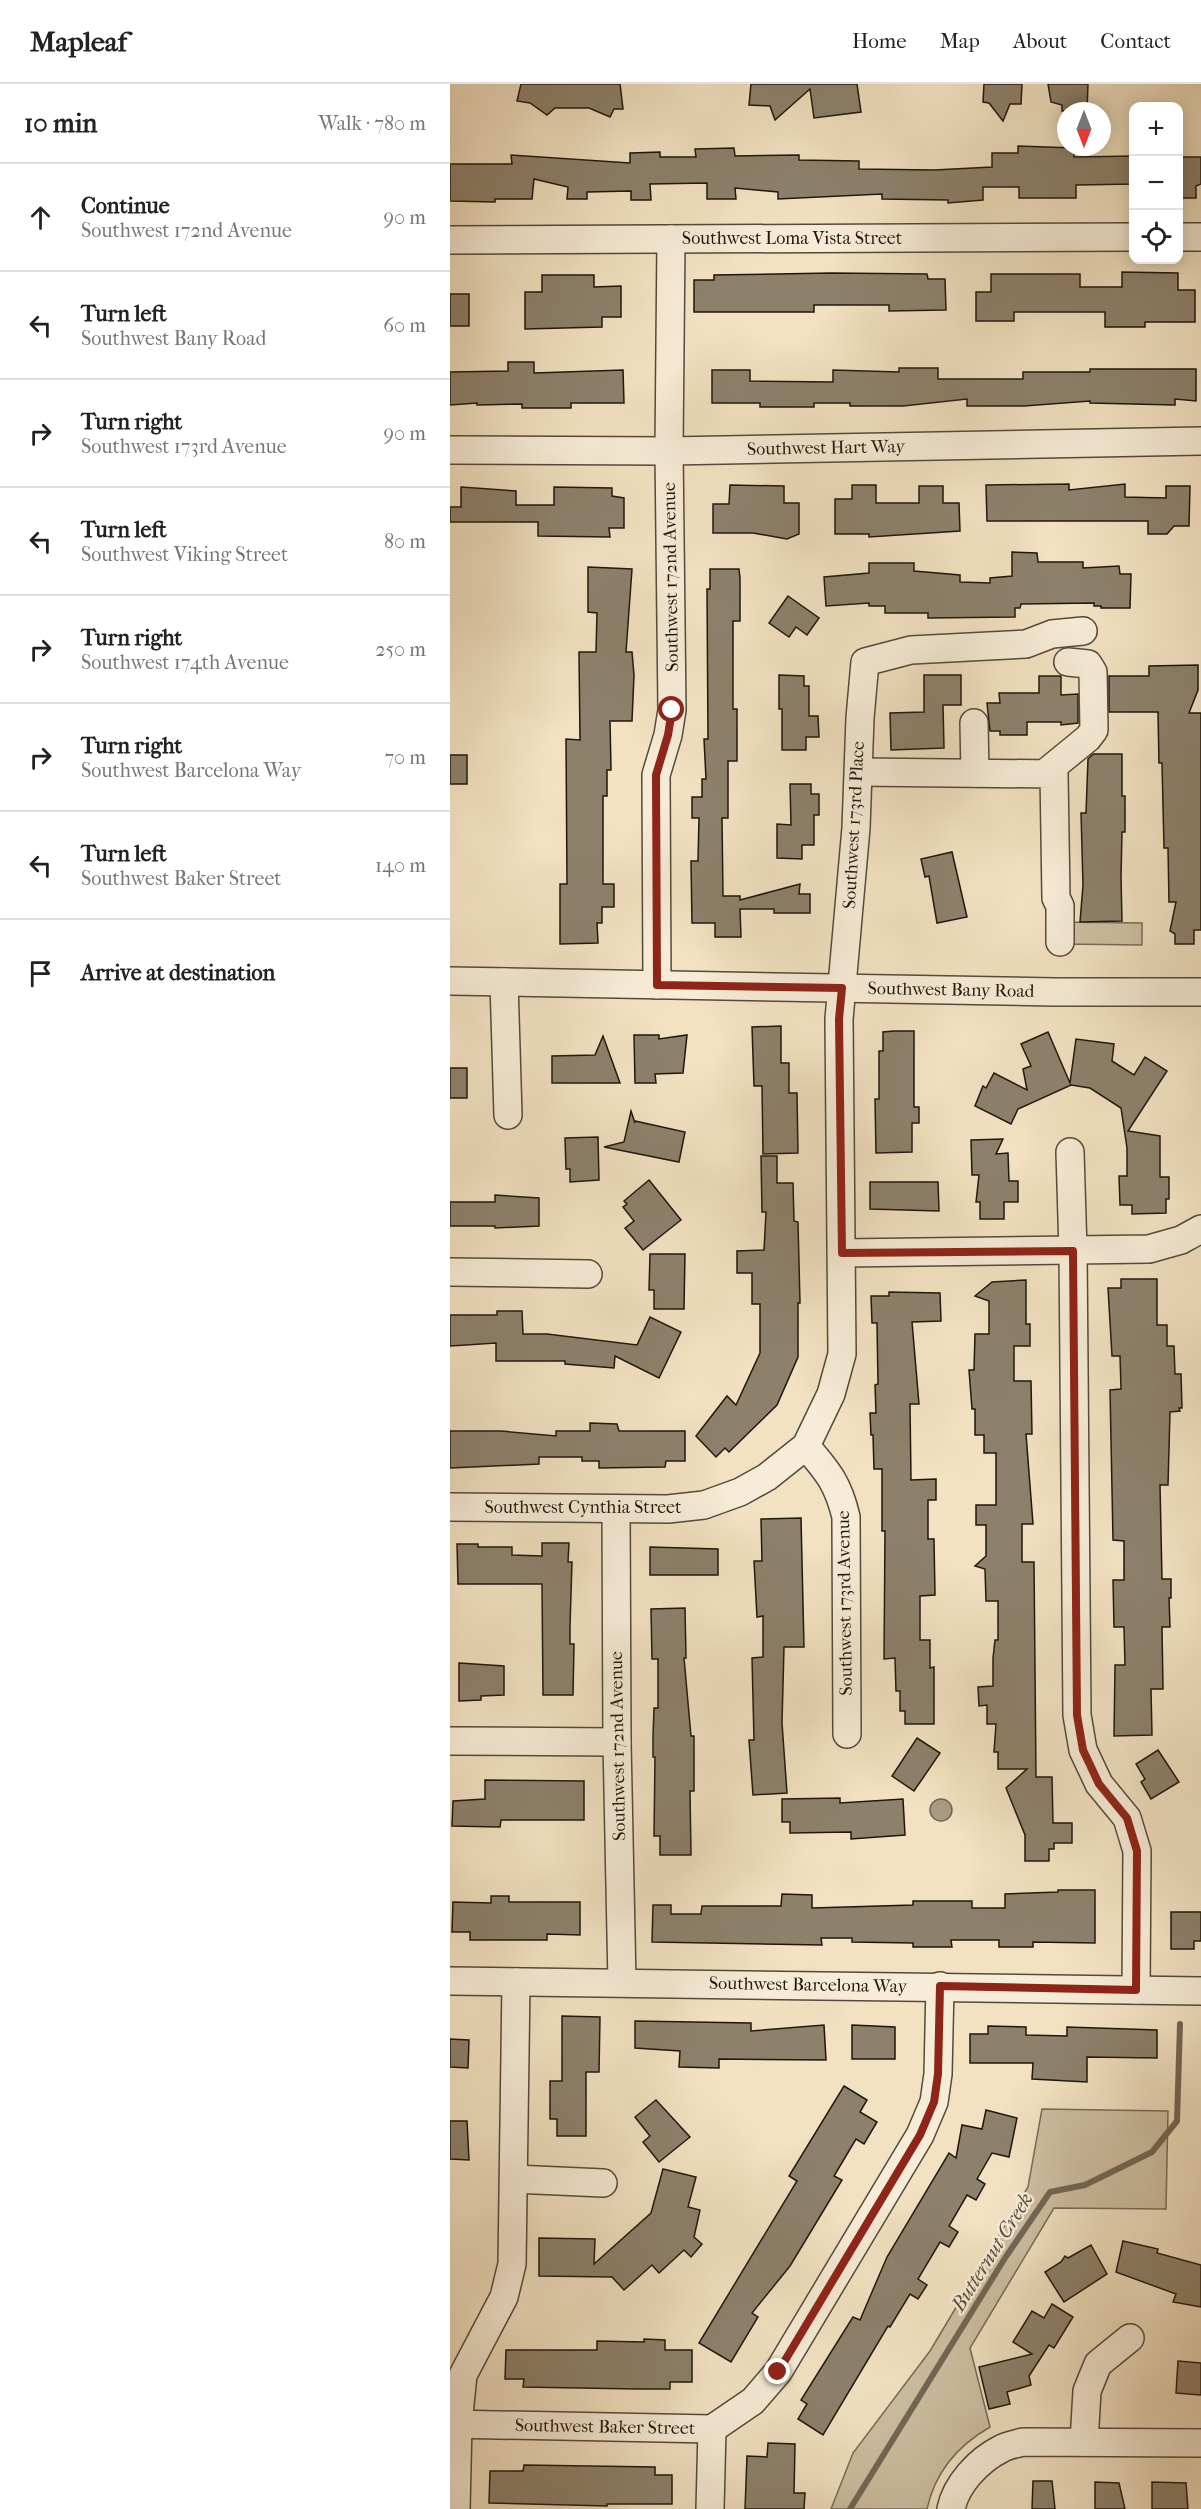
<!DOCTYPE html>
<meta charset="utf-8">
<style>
:root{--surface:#fff;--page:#f6f6f6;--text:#222;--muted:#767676;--line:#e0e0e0}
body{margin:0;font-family:"IM FELL French Canon",serif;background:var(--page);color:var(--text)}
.controls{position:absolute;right:18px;top:18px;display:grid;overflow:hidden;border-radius:12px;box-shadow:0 3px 15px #0003}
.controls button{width:54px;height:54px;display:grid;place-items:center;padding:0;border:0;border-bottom:2px solid var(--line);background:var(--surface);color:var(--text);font:30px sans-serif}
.compass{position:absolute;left:607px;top:18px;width:54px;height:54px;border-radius:50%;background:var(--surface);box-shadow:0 3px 15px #0003;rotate:180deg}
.stop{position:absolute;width:18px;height:18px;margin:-14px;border:4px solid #8f2418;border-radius:50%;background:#fff}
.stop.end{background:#8f2418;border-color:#fff;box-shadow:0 2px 6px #0008}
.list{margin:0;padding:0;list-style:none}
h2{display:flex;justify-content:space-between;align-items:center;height:78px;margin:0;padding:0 24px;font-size:26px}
h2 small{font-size:20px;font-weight:400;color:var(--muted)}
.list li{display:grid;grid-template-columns:39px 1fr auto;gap:18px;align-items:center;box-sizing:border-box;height:108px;padding:0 24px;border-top:2px solid var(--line)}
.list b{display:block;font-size:22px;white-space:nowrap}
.list p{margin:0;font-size:20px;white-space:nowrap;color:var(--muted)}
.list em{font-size:20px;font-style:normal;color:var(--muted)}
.icon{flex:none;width:33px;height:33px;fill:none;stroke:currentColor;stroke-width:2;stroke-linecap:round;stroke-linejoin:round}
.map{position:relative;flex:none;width:751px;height:2425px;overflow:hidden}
header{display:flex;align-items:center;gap:36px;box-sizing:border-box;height:84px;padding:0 30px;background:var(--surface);border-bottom:2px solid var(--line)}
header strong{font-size:28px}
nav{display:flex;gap:33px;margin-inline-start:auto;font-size:21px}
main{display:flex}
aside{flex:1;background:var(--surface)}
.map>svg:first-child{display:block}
.green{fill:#cebfa3;stroke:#766b58;stroke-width:1.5}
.water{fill:#aa9d85;stroke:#726755;stroke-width:1.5}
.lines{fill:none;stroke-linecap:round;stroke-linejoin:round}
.stream{stroke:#726755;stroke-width:6}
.building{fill:#8d816c;stroke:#1f170e;stroke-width:1.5}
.minor-casing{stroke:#544a3b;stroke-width:30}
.minor{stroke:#f7ecd7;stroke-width:27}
.route{stroke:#8f2418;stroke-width:8}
.labels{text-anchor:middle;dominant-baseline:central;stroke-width:5;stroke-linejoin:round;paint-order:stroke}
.street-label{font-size:18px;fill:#1f170e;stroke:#f7ecd7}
.water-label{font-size:20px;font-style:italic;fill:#574d3e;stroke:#f7ecd7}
</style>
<header>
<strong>Mapleaf</strong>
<nav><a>Home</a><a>Map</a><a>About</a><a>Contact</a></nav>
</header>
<main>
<aside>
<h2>10 min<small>Walk · 780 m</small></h2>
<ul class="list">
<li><svg class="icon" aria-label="ahead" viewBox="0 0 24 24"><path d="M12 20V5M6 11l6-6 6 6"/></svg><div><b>Continue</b><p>Southwest 172nd Avenue</p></div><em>90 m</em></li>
<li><svg class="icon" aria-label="left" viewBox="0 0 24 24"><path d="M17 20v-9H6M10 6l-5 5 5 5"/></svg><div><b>Turn left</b><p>Southwest Bany Road</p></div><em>60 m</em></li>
<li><svg class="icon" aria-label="right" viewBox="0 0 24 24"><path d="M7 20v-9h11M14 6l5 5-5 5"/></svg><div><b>Turn right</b><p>Southwest 173rd Avenue</p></div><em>90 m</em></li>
<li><svg class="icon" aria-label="left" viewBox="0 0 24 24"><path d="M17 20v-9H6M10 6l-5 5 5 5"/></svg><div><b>Turn left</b><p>Southwest Viking Street</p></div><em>80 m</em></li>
<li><svg class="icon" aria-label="right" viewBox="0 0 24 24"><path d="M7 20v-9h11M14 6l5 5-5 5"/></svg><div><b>Turn right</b><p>Southwest 174th Avenue</p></div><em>250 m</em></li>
<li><svg class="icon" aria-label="right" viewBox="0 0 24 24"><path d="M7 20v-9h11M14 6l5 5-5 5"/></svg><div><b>Turn right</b><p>Southwest Barcelona Way</p></div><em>70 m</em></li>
<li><svg class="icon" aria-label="left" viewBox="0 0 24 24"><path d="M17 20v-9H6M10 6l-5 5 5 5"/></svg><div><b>Turn left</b><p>Southwest Baker Street</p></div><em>140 m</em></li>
<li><svg class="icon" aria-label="arrive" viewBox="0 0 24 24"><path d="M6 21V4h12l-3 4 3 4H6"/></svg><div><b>Arrive at destination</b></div></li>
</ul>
</aside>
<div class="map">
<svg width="751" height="2425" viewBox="0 0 751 2425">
<rect width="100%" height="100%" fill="#f2e2c2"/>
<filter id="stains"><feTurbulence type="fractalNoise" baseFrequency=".00333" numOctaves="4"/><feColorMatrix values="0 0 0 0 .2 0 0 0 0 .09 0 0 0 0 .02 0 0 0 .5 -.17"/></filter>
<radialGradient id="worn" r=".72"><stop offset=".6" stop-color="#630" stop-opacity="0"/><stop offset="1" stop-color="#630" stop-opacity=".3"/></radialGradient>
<g class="green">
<polygon points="610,838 692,839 692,861 610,860"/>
<path d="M592,2025L718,2027L716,2125L604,2124L520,2264L540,2343C507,2362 485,2388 477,2425H381L403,2369L480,2267L578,2103Z"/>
</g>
<circle class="water" cx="491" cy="1726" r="11"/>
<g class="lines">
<polyline class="stream" points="400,2425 555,2174 600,2108 635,2101 702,2068 727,2037 730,1940"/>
</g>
<g class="building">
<polygon points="71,0 170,0 173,25 164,25 160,33 139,24 105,24 97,31 80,19 67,17"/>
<polygon points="301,0 407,0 411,28 364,34 360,5 325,36 320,22 299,21"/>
<polygon points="534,0 572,0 571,20 560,20 553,37 539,19 533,18"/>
<polygon points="598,0 638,0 637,27 612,27 612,21 601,18"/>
<polygon points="568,62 624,64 624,73 684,72 684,100 626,101 626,114 569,114 569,103 533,103 533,116 498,119 498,116 432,115 432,110 328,115 328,108 285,104 286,115 257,115 257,99 200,100 201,116 181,116 181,107 137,108 137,115 117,115 118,103 84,95 82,115 45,115 45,118 0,117 0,80 62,80 61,71 180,79 180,69 210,68 210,73 246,73 245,65 284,64 285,72 349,71 349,76 409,77 409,85 484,86 542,83 542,69 568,69"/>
<polygon points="729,73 751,73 751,100 746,102 746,114 729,114"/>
<polygon points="672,188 728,189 728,206 745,206 745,238 695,238 695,243 655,243 655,228 564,228 564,237 526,237 526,208 541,208 541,190 630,190 630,203 672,203"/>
<polygon points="382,189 477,190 478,195 495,195 496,226 439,227 439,221 364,221 364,228 244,228 244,196 264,196 264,191"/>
<polygon points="92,191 144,191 144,203 171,202 171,233 152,233 152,243 75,245 75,208 92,208"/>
<rect x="0" y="210" width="19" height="32"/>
<polygon points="58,278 84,278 84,289 173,286 174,319 121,319 121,324 72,324 72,320 27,321 27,319 0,321 0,288 58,287"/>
<polygon points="449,284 488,284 488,295 573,295 573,288 640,288 640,285 746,285 746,317 725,315 725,321 640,319 640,317 574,322 517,322 517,315 453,322 400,322 400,319 364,319 364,323 310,323 310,319 262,319 262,286 300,286 300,297 383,298 383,286 449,288"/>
<polygon points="619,400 619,406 675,400 675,413 716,414 716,402 740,402 739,442 724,442 717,450 698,450 698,437 537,437 536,401"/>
<polygon points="280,401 334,402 334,419 349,419 349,450 337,455 303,449 263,449 263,420 279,420"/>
<polygon points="402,401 426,401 426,419 469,419 469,402 493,402 493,419 509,419 510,447 419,453 419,450 385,450 385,415 402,415"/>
<polygon points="11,403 66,407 66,421 104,421 104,403 162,404 162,412 174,414 174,444 159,444 160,453 88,452 88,438 0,438 0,423 11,423"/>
<polygon points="562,468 587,469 588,478 633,478 633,484 669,482 670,490 681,490 680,524 651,524 651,522 644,522 644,519 571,520 570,524 565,524 565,533 478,534 478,529 435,529 435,522 419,522 419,519 376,522 374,493 419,489 419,479 464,479 464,487 510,491 510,498 540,499 540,494 562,492"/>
<polygon points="138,483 182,485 176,568 182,568 184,591 182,637 160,637 161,686 157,686 157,712 153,712 153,800 164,800 164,823 152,823 152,839 147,839 148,859 110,860 110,800 117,800 116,655 130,656 129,568 146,568 147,529 138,528"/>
<polygon points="260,485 289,485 290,494 290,537 283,537 283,625 287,625 287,677 278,677 278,734 272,734 273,812 290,812 290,816 350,800 349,810 360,810 360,829 324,829 324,825 290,825 291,853 265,853 265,839 242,839 241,777 248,777 249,734 242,734 242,713 252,713 252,695 256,695 254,655 258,655 257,505 260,505"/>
<polygon points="338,512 369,534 357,551 346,543 339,553 319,539"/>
<polygon points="748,581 748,606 739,629 751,629 751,846 744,846 744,860 725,860 725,850 720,847 726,818 719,818 718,764 714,764 712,679 709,679 708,628 659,628 659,592 699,592 699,582"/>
<polygon points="329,591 354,592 354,602 359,602 359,632 368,632 369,653 356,653 356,666 332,666 332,625 329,625"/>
<polygon points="474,591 511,591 511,621 493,621 494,664 441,666 440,629 474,628"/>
<polygon points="589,592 611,592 611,611 628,610 628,639 611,641 611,638 577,638 577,651 550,651 550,647 540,647 537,619 550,619 549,609 589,609"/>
<polygon points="643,670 672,670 672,712 675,712 675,748 672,748 671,793 672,837 630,838 633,801 631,729 636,729 638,675"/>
<rect x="0" y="671" width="17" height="29"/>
<polygon points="340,700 361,700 361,710 369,710 369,731 364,731 364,761 352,761 352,775 327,774 327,740 341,741"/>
<polygon points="502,768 517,833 487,839 479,792 475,793 471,775"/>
<polygon points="331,942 331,979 339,979 339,1009 347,1009 348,1069 313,1070 312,1002 304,1002 302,943"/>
<polygon points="444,947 464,947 464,1023 469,1023 469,1039 462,1039 462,1068 426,1069 425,1015 429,1015 429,967 433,967 433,948"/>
<polygon points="598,948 620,999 626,955 664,960 662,977 684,991 695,973 717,987 678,1047 710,1052 710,1093 719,1093 719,1115 716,1115 716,1129 682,1130 682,1121 670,1121 669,1092 677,1092 677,1064 671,1024 640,1004 621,1001 568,1025 561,1040 525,1022 533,1002 536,1004 544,989 577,1006 573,985 581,982 571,960"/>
<polygon points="184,951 209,951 209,955 237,951 233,989 205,990 206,999 185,999"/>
<polygon points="153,952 170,999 102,999 102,972 145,971"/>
<rect x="0" y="984" width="17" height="30"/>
<polygon points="181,1027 185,1039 185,1037 235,1048 229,1078 154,1063 174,1058"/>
<polygon points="148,1053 149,1096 120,1098 120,1085 116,1085 115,1054"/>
<polygon points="553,1055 546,1070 558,1069 559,1097 568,1097 568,1118 554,1118 554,1135 530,1135 530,1118 526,1118 529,1091 522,1091 521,1056"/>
<polygon points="311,1072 327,1072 327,1099 343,1099 344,1137 348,1138 350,1219 348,1219 348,1273 327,1321 279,1368 275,1364 266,1373 246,1352 277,1312 286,1321 310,1269 310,1220 302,1220 302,1189 287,1189 287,1167 314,1166 316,1128 312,1128"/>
<polygon points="199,1096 231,1136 193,1166 175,1144 184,1137 173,1123 177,1120 174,1117"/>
<polygon points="420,1098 488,1098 489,1127 420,1125"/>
<polygon points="45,1111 89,1114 89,1142 45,1144 45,1142 0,1142 0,1118 45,1118"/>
<polygon points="200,1170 235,1170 234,1225 204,1225 204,1206 199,1206"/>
<polygon points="671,1195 707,1195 707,1241 717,1241 717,1262 724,1262 725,1290 731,1290 732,1324 729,1324 730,1327 720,1328 718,1401 710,1401 712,1495 721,1495 721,1514 719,1514 720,1543 712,1543 713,1605 701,1605 702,1651 664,1652 665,1581 675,1581 674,1543 664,1543 663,1496 674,1496 674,1457 663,1456 660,1306 671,1305 670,1272 662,1272 658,1204 671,1204"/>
<polygon points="576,1196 576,1240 580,1240 580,1262 564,1262 564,1297 581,1297 582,1350 576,1350 583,1440 572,1440 572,1478 584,1478 586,1693 602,1693 603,1739 622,1739 622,1759 604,1759 604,1765 599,1765 599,1777 575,1777 575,1751 556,1704 577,1685 548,1685 548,1668 544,1668 546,1640 537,1640 537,1621 529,1622 528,1603 543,1602 543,1574 545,1556 548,1556 548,1517 536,1517 535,1485 525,1482 536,1472 536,1441 526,1441 526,1421 546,1421 546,1369 534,1369 534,1351 525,1351 525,1325 522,1325 519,1286 524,1286 525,1250 539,1250 539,1217 525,1212 542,1198"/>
<polygon points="439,1208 490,1209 491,1237 462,1238 469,1320 460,1320 461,1396 486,1395 486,1416 478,1416 478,1455 484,1455 485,1511 470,1512 470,1556 480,1556 480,1584 484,1583 484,1640 455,1640 455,1627 450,1627 450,1607 446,1607 445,1574 434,1575 435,1447 432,1447 432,1385 424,1385 423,1351 421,1351 420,1329 426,1329 425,1301 428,1300 427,1239 422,1239 421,1212 439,1212"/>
<polygon points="47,1227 72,1227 73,1250 97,1250 187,1261 200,1233 231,1248 209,1294 165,1272 164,1284 115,1280 115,1277 46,1277 46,1259 0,1262 0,1231 47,1231"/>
<polygon points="140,1339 167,1340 169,1347 235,1347 235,1377 216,1377 215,1383 149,1384 149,1377 132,1377 132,1373 89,1373 89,1380 0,1384 0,1347 51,1347 106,1352 106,1347 140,1347"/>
<polygon points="351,1434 354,1563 334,1563 332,1639 337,1709 303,1711 299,1656 304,1656 302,1574 313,1573 313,1532 307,1533 304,1477 312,1477 311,1435"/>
<polygon points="92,1459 119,1459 118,1478 122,1478 120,1542 120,1560 124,1560 123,1611 93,1611 92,1500 8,1500 7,1460 28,1460 28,1463 62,1463 62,1471 92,1472"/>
<polygon points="200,1463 268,1465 268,1491 200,1491"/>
<polygon points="235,1524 236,1574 234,1574 241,1652 244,1652 244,1707 240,1707 241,1771 210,1771 210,1752 204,1752 205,1673 203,1673 203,1653 204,1624 208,1624 208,1575 202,1575 201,1525"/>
<polygon points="9,1579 54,1582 54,1611 31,1612 31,1616 9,1617"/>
<polygon points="467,1654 490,1669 464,1707 442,1692"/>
<polygon points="708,1666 729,1698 701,1715 691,1698 695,1695 686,1680"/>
<polygon points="35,1696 134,1697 134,1736 51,1736 50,1743 2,1742 3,1717 35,1715"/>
<polygon points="390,1714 390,1719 453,1715 455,1751 401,1755 401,1748 340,1749 340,1738 332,1738 332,1715"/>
<polygon points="608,1806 645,1806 645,1859 583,1858 583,1863 549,1863 549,1856 501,1856 502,1863 463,1863 463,1859 402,1858 402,1854 371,1854 372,1861 202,1858 203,1821 221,1821 221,1830 251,1830 252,1822 331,1822 332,1810 362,1811 362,1824 463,1821 463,1817 522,1817 522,1824 555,1824 555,1810 608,1808"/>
<polygon points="41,1812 59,1812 59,1818 130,1818 130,1851 97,1850 97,1856 20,1856 20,1848 2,1848 3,1818 41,1819"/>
<polygon points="721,1828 751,1828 751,1857 744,1857 744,1865 721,1865"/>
<polygon points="112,1932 150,1933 149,1988 136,1988 136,2052 107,2052 107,2035 100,2035 100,1997 112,1997"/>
<polygon points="185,1937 301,1939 301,1947 374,1941 376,1976 269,1975 269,1984 229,1983 230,1967 185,1964"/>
<polygon points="402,1941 445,1943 445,1975 402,1975"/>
<polygon points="538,1942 576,1943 576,1951 617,1952 617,1943 707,1946 707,1974 637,1973 637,1998 582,1995 583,1979 520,1979 520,1950 538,1950"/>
<polygon points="0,1955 19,1956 18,1984 0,1983"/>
<polygon points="394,2002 417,2016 410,2028 427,2038 414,2060 406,2055 384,2092 392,2096 340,2182 302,2229 308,2233 281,2278 249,2259 347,2097 339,2092"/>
<polygon points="206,2016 240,2053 209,2078 193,2058 200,2052 185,2033"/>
<polygon points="536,2026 567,2034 559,2073 542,2069 527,2095 535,2100 526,2116 517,2111 499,2142 508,2148 499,2163 490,2158 468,2195 477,2201 468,2215 460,2210 440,2243 438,2242 373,2351 348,2335 357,2320 351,2316 403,2233 410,2236 437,2173 499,2069 506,2074 512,2041 532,2045"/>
<polygon points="0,2037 17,2037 19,2076 0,2075"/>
<polygon points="213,2085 246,2093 238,2123 250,2126 244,2153 252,2160 241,2173 234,2166 209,2189 202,2181 174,2206 162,2193 89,2192 89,2154 145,2155 144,2180 201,2129"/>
<polygon points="673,2157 708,2165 707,2169 751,2181 751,2223 723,2218 726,2210 666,2188"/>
<polygon points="641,2161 657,2190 614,2218 595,2188 611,2178 615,2172 618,2174"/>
<polygon points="602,2220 623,2233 604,2264 599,2261 579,2292 581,2301 557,2308 560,2320 539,2325 529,2283 582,2270 563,2258 582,2227 594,2234"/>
<polygon points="194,2255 215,2256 215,2266 242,2266 242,2298 220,2298 220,2305 186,2305 73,2303 74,2295 55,2295 56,2266 147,2266 147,2257 194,2258"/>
<polygon points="728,2277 751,2279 751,2311 726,2309"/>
<polygon points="318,2359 345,2360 344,2409 355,2409 354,2425 295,2425 297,2372 317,2373"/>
<polygon points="74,2381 205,2383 205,2391 222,2391 222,2420 157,2420 157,2422 39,2419 40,2387 73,2387"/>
<polygon points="583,2397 602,2397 605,2425 582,2425"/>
<polygon points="645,2398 669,2399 675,2425 645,2425"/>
<polygon points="702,2398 736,2399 738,2425 702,2425"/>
</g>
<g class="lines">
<g class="minor-casing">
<g id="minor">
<polyline points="728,153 751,153"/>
<polyline points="0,156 684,153"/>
<polyline points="0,366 219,367 751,357"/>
<polyline points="524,639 525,689"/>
<polyline points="409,688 604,690 606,814 610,822 610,858"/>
<polyline points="594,690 638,654 644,646 643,588 638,580 618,578"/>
<polyline points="0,897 605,908 751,908"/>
<polyline points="54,898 58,1031"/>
<polyline points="207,901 206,691 218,651 222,626 219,367 221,155"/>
<polyline points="620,1068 623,1167 627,1631 633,1666 649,1700 677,1734 687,1767 686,1906"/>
<polyline points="392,1169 699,1165 731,1156 751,1145"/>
<polyline points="0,1188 138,1190"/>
<path d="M356,1362C378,1388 388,1399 396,1433L397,1650"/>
<polyline points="0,1423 218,1425 254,1421 290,1408 317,1393 356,1362 381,1310 392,1270 389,935 406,744 410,634 415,578 461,566 576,560 602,550 633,547"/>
<polyline points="166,1426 167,1658 172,1898"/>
<polyline points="0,1657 167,1658"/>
<polyline points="0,1897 751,1907"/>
<polyline points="64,2095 153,2099"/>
<polyline points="0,2340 262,2345 303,2317 328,2288 470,2051 484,2018 488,1990 490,1902"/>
<polyline points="634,2358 637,2307 648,2280 680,2254"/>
<polyline points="6,2425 8,2340 13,2291 54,2213 62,2180 66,1898"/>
<polyline points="260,2425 262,2345"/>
<path d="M501,2425C506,2400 529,2376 551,2365C557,2361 566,2360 573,2358L751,2359"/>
</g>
</g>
<use href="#minor" class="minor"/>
</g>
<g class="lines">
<polyline class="route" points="222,626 218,651 206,691 207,901 392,904 389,935 392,1169 623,1167 627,1631 633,1666 649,1700 677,1734 687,1767 686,1906 490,1902 488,1990 484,2018 470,2051 328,2288"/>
</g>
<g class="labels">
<g class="street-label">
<text x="342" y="154">Southwest Loma Vista Street</text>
<text transform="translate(376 364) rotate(-1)">Southwest Hart Way</text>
<text transform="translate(221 493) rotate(-91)">Southwest 172nd Avenue</text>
<text transform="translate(404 741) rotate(-87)">Southwest 173rd Place</text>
<text transform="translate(501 906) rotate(1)">Southwest Bany Road</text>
<text x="133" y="1423">Southwest Cynthia Street</text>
<text transform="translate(395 1519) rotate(-91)">Southwest 173rd Avenue</text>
<text transform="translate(168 1662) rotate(-91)">Southwest 172nd Avenue</text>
<text transform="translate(358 1901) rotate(1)">Southwest Barcelona Way</text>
<text transform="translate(155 2343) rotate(1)">Southwest Baker Street</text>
</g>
<g class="water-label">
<text transform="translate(542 2168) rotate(-58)">Butternut Creek</text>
</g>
</g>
<rect width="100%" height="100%" filter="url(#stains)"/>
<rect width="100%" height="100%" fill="url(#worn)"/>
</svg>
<div class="controls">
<button>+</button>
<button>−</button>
<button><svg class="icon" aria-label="locate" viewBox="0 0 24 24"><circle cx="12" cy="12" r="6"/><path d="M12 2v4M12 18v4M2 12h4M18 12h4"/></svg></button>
</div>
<svg class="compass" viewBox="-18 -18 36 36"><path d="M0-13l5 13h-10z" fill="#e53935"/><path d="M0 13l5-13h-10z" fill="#767676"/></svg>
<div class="stop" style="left:222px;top:626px"></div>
<div class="stop end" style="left:328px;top:2288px"></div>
</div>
</main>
